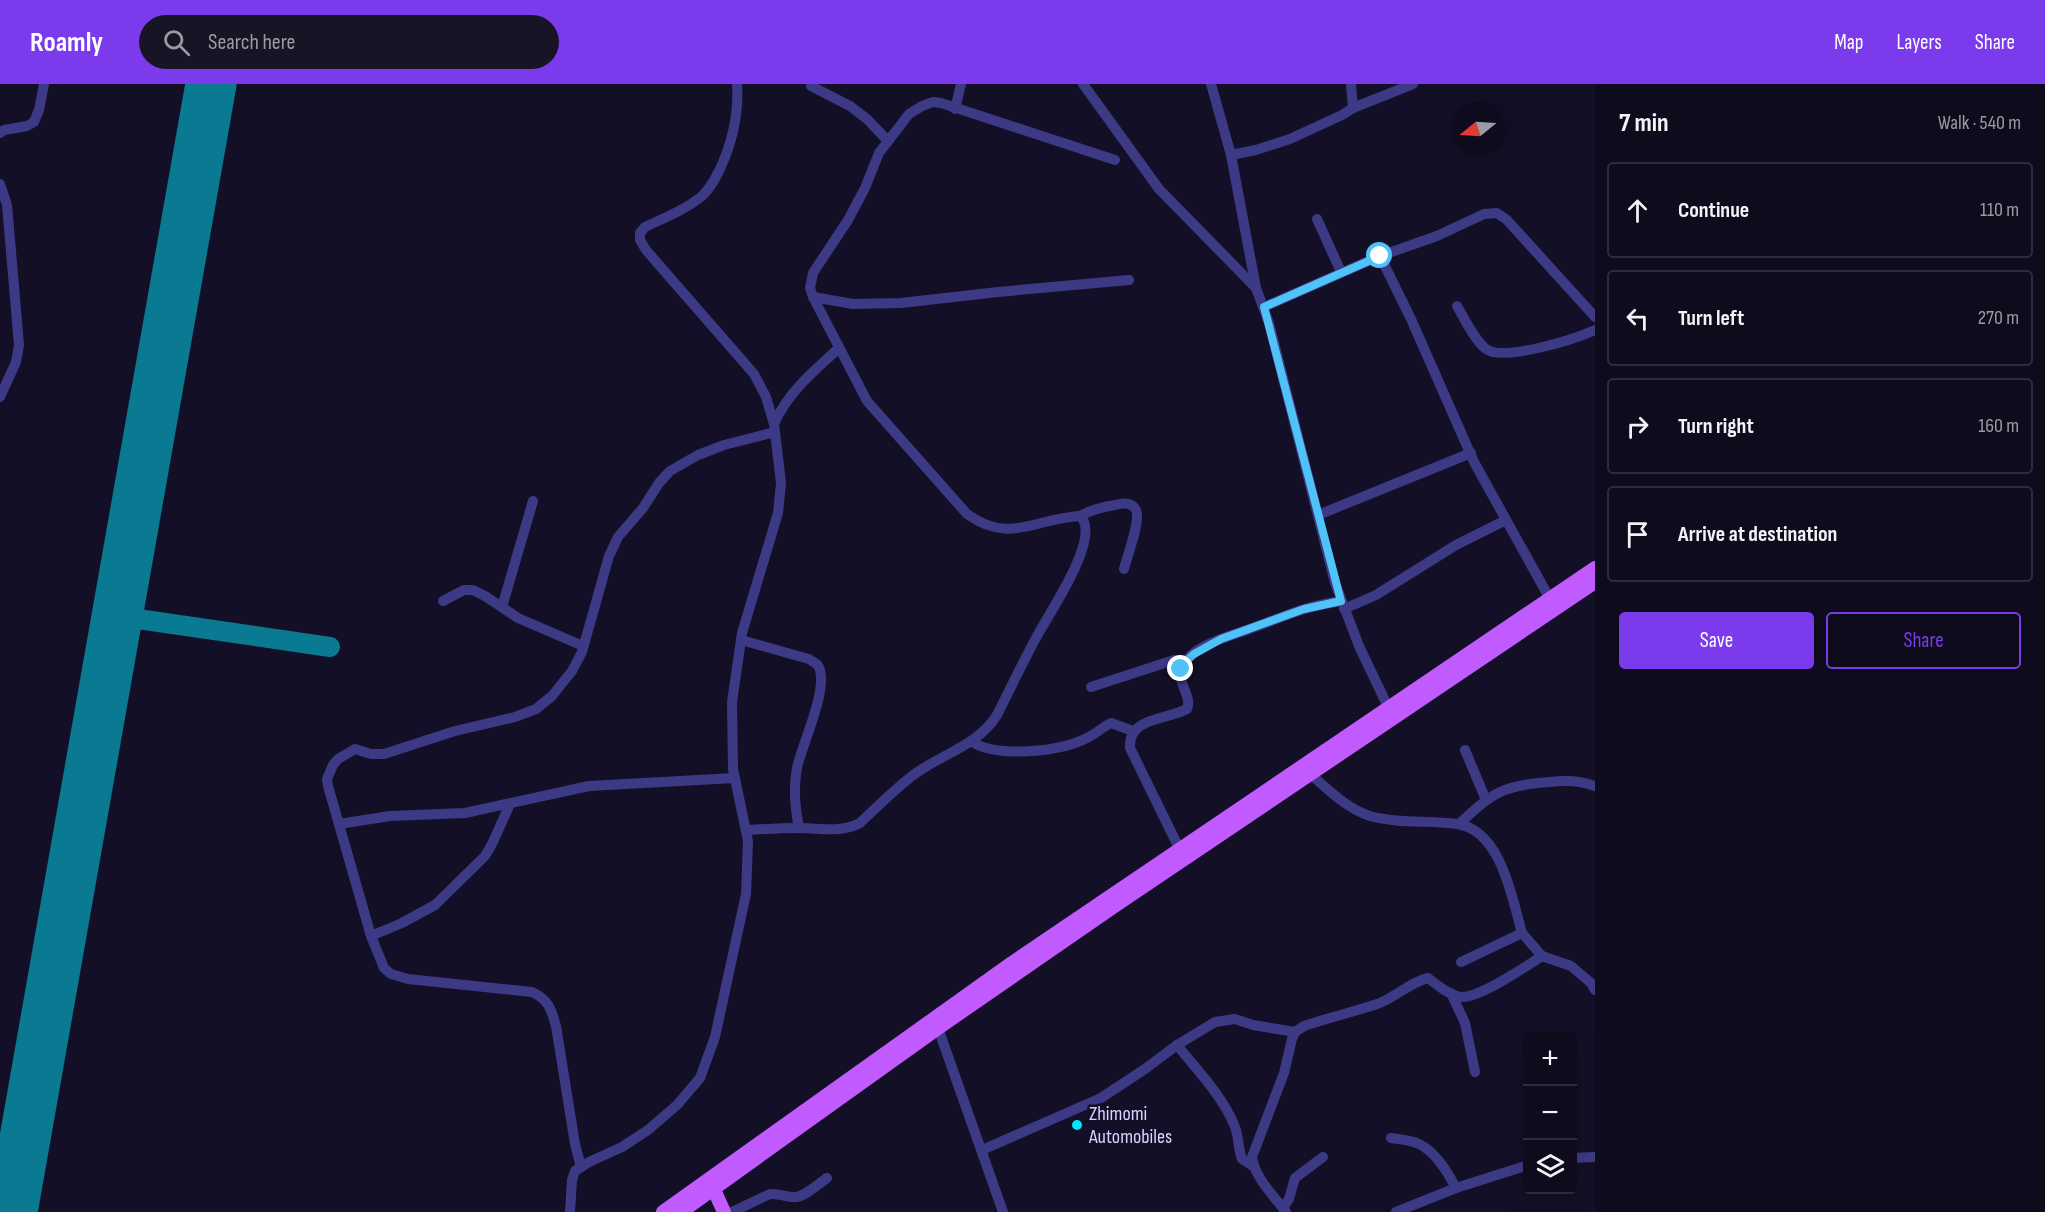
<!DOCTYPE html>
<meta charset="utf-8">
<style>
:root{--surface:#0e0b1c;--page:#171425;--text:#f1f3f6;--muted:#9b9ba3;--line:#2e2b3b;--accent:#7c3aed}
body{margin:0;font-family:"Sofia Sans Condensed",sans-serif;background:var(--page);color:var(--text)}
.controls{position:absolute;right:18px;bottom:18px;display:grid;overflow:hidden;border-radius:6px;box-shadow:0 6px 24px #0002}
.controls button{width:54px;height:54px;display:grid;place-items:center;padding:0;border:0;border-bottom:2px solid var(--line);background:var(--surface);color:var(--text);font:30px sans-serif}
.compass{position:absolute;left:1451px;top:18px;width:54px;height:54px;border-radius:50%;background:var(--surface);box-shadow:0 6px 24px #0002;rotate:252deg}
.stop{position:absolute;width:18px;height:18px;margin:-14px;border:4px solid #4fc3f7;border-radius:50%;background:#fff}
.stop.end{background:#4fc3f7;border-color:#fff;box-shadow:0 2px 6px #0008}
.list{margin:0;padding:0;list-style:none}
h2{display:flex;justify-content:space-between;align-items:center;height:78px;margin:0;padding:0 24px;font-size:26px}
h2 small{font-size:20px;font-weight:400;color:var(--muted)}
.list li{display:grid;grid-template-columns:39px 1fr auto;gap:18px;align-items:center;box-sizing:border-box;height:96px;margin:0 12px 12px;padding:0 12px;border:2px solid var(--line);border-radius:6px}
.list b{display:block;font-size:22px;white-space:nowrap}
.list em{font-size:20px;font-style:normal;color:var(--muted)}
.actions{display:flex;gap:12px;padding:18px 24px}
.actions a{flex:1;padding:14px 0;border:2px solid var(--accent);border-radius:6px;text-align:center;font-size:21px;color:var(--accent)}
.actions .main{background:var(--accent);color:#fff}
.icon{flex:none;width:33px;height:33px;fill:none;stroke:currentColor;stroke-width:2;stroke-linecap:round;stroke-linejoin:round}
.map{position:relative;flex:none;width:1595px;height:1128px;overflow:hidden}
header{display:flex;align-items:center;gap:36px;box-sizing:border-box;height:84px;padding:0 30px;background:var(--accent);color:#fff}
header strong{font-size:28px}
nav{display:flex;gap:33px;margin-inline-start:auto;font-size:21px}
.search{width:420px;height:54px;background:var(--page);display:flex;align-items:center;gap:15px;box-sizing:border-box;padding:0 21px;border-radius:33px;color:var(--muted);font-size:22px}
main{display:flex}
aside{flex:1;background:var(--surface)}
.map>svg:first-child{display:block}
.lines{fill:none;stroke-linecap:round;stroke-linejoin:round}
.taxiway{stroke:#0a7a92;stroke-width:20}
.runway{stroke:#0a7a92;stroke-width:51}
.minor{stroke:#3d3a85;stroke-width:10}
.major{stroke:#c25bff;stroke-width:14}
.route{stroke:#4fc3f7;stroke-width:8}
.poi-dot{fill:#00e5ff;stroke:#130f26;stroke-width:2}
.labels{text-anchor:middle;dominant-baseline:central;stroke-width:5;stroke-linejoin:round;paint-order:stroke}
.poi-label{font-size:20px;fill:#d9d4ff;stroke:#130f26;text-anchor:start}
</style>
<header>
<strong>Roamly</strong>
<div class="search"><svg class="icon" aria-label="search" viewBox="0 0 24 24"><circle cx="10" cy="10" r="6"/><path d="M15 15l6 6"/></svg>Search here</div>
<nav><a>Map</a><a>Layers</a><a>Share</a></nav>
</header>
<main>
<div class="map">
<svg width="1595" height="1128" viewBox="0 0 1595 1128">
<rect width="100%" height="100%" fill="#130f26"/>
<g class="lines">
<polyline class="taxiway" points="117,532 330,563"/>
<polyline class="runway" points="12,1128 211,0"/>
<g class="minor">
<polyline points="1083,0 1159,105 1256,204 1269,239 1335,499 1359,562 1388,623"/>
<polyline points="1211,0 1231,71 1256,204"/>
<polyline points="1351,0 1353,24"/>
<polyline points="811,2 850,22 867,35 888,57"/>
<polyline points="955,25 961,0"/>
<polyline points="0,49 4,46 27,42 34,38 39,26 44,0"/>
<polyline points="1231,71 1256,66 1290,55 1342,31 1353,24 1413,0"/>
<polyline points="0,100 7,121 19,261 16,278 0,313"/>
<polyline points="1317,135 1341,188"/>
<polyline points="1380,172 1437,152 1484,130 1497,129 1507,136 1595,233"/>
<polyline points="813,213 853,220 901,219 998,208 1129,196"/>
<path d="M1457,222C1464,234 1475,257 1486,265C1503,278 1575,255 1595,246"/>
<polyline points="1264,223 1380,172 1411,235 1474,378 1550,515"/>
<path d="M774,340C788,308 814,287 839,264"/>
<polyline points="1318,431 1471,369"/>
<path d="M1080,432C1091,426 1102,423 1115,421C1122,419 1132,418 1136,426C1141,436 1127,473 1124,485"/>
<polyline points="443,517 464,506 473,506 485,512 518,534 583,562"/>
<polyline points="502,523 533,417"/>
<polyline points="1344,525 1376,511 1456,461 1506,436"/>
<path d="M741,556L809,575C809,575 816,580 817,580C832,599 801,662 797,684C793,704 795,724 799,744"/>
<polyline points="1091,603 1174,576 1185,578"/>
<path d="M972,658C999,674 1059,668 1087,654C1096,650 1102,643 1111,639L1133,647"/>
<polyline points="1465,666 1486,716"/>
<path d="M1310,690C1328,705 1347,725 1370,732C1399,740 1428,736 1457,740C1501,746 1512,814 1522,849L1542,872L1571,882L1591,899L1595,906"/>
<polyline points="339,740 390,732 465,729 589,702 735,694"/>
<path d="M1459,740C1492,709 1503,701 1549,698C1565,696 1580,696 1595,702"/>
<path d="M747,746C764,745 782,744 799,744C821,744 841,749 860,739C877,723 894,706 912,692C940,670 977,663 997,631C1010,605 1023,578 1037,552C1048,531 1103,452 1080,432C1035,434 1010,461 967,430L867,317L813,213L810,204L813,189L848,136L865,104L879,69L909,30L922,22L933,18L941,19L1115,76"/>
<path d="M1180,766L1130,664C1128,633 1167,636 1187,625C1193,611 1174,597 1183,581C1194,560 1232,552 1252,544C1270,538 1287,530 1305,525C1317,521 1329,519 1341,517"/>
<polyline points="371,852 402,839 435,821 485,772 492,760 510,720"/>
<polyline points="1461,878 1522,849"/>
<polyline points="1451,909 1465,939 1475,988"/>
<polyline points="938,944 1003,1128"/>
<path d="M1177,961C1197,986 1223,1012 1235,1043C1239,1053 1238,1065 1242,1075L1253,1082"/>
<path d="M1391,1054C1400,1055 1411,1056 1419,1060C1436,1068 1448,1089 1456,1104"/>
<polyline points="982,1066 1101,1014 1145,985 1177,961 1215,938 1235,935 1253,941 1295,948"/>
<polyline points="1572,1074 1595,1073"/>
<path d="M581,1083L575,1060L556,942C551,925 549,916 532,908L408,895L391,890L384,884L371,852L328,702L327,695L333,681L338,675L355,665L371,670H384L455,647L515,633L536,625L552,612L572,587L582,568L609,472L618,453L643,424L659,399L670,387L698,371L724,361L775,348"/>
<polyline points="1283,1124 1289,1115 1295,1094 1323,1073"/>
<path d="M570,1128L572,1096L575,1087L589,1078L622,1063L648,1046L677,1021L700,994L715,953L746,810L748,757L733,685L732,618L742,549L778,429L781,399L774,340L766,313L754,290L646,166L640,156V149L645,143C664,134 685,126 702,112C710,105 715,95 720,85C733,57 739,31 737,0"/>
<path d="M732,1128L770,1110C779,1109 788,1114 796,1113C806,1112 818,1100 827,1094"/>
<path d="M1286,1128C1273,1111 1255,1094 1252,1073L1284,989L1292,955L1295,948L1304,942C1328,934 1353,928 1377,920C1395,914 1410,898 1428,894C1437,901 1449,911 1461,913C1480,914 1525,883 1542,872"/>
<polyline points="1396,1128 1456,1104 1528,1081"/>
</g>
<g class="major">
<polyline points="710,1097 724,1128"/>
<polyline points="663,1128 1012,879 1595,484"/>
<polyline points="681,1128 938,944 1113,823 1595,498"/>
</g>
</g>
<g class="lines">
<polyline class="route" points="1181,585 1185,578 1194,570 1221,555 1304,525 1341,517 1264,223 1380,172"/>
</g>
<circle class="poi-dot" cx="1077" cy="1041" r="6"/>
<g class="labels">
<g class="poi-label">
<text x="1089" y="1030">Zhimomi<tspan x="1089" dy="23">Automobiles</tspan></text>
</g>
</g>
</svg>
<div class="controls">
<button>+</button>
<button>−</button>
<button><svg class="icon" aria-label="layers" viewBox="0 0 24 24"><path d="M12 4l9 5-9 5-9-5zM3 14l9 5 9-5"/></svg></button>
</div>
<svg class="compass" viewBox="-18 -18 36 36"><path d="M0-13l5 13h-10z" fill="#e53935"/><path d="M0 13l5-13h-10z" fill="#9b9ba3"/></svg>
<div class="stop" style="left:1380px;top:172px"></div>
<div class="stop end" style="left:1181px;top:585px"></div>
</div>
<aside>
<h2>7 min<small>Walk · 540 m</small></h2>
<ul class="list">
<li><svg class="icon" aria-label="ahead" viewBox="0 0 24 24"><path d="M12 20V5M6 11l6-6 6 6"/></svg><div><b>Continue</b></div><em>110 m</em></li>
<li><svg class="icon" aria-label="left" viewBox="0 0 24 24"><path d="M17 20v-9H6M10 6l-5 5 5 5"/></svg><div><b>Turn left</b></div><em>270 m</em></li>
<li><svg class="icon" aria-label="right" viewBox="0 0 24 24"><path d="M7 20v-9h11M14 6l5 5-5 5"/></svg><div><b>Turn right</b></div><em>160 m</em></li>
<li><svg class="icon" aria-label="arrive" viewBox="0 0 24 24"><path d="M6 21V4h12l-3 4 3 4H6"/></svg><div><b>Arrive at destination</b></div></li>
</ul>
<div class="actions"><a class="main">Save</a><a>Share</a></div>
</aside>
</main>
